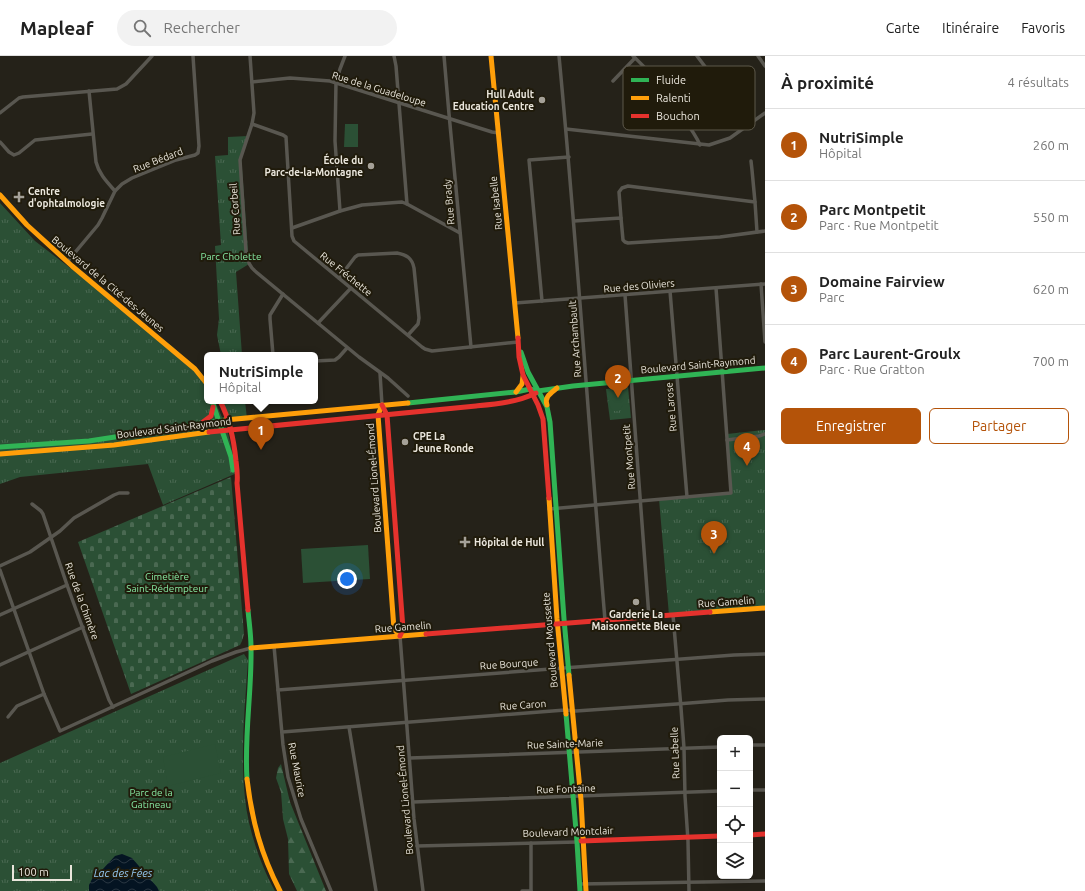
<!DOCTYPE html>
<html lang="fr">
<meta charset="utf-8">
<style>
:root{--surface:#fff;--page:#f2f2f2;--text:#222;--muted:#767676;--line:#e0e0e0;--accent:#b45309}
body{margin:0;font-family:Ubuntu,sans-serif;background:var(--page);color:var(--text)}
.controls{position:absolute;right:12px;bottom:12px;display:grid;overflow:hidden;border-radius:6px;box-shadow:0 4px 16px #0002}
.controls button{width:36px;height:36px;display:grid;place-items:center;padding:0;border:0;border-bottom:1px solid var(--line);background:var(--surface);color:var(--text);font:20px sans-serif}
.scale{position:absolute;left:12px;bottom:10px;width:60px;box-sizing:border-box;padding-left:4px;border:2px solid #eae6dc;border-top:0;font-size:11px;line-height:14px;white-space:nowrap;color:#eae6dc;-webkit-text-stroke:3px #201b0b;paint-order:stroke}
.you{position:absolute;left:347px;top:523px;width:14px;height:14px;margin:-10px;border:3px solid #fff;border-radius:50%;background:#1a73e8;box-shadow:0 0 0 6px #1a73e833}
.badge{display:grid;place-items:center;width:26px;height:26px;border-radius:50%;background:var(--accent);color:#fff;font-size:13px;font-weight:700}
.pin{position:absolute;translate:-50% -33px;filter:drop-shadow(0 1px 2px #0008)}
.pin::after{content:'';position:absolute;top:21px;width:14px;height:12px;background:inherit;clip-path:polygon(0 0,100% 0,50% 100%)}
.popup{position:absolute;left:204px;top:296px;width:114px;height:52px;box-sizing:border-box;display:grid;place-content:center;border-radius:6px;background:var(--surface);filter:drop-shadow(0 1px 3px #0005);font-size:13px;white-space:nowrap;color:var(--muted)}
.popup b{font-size:15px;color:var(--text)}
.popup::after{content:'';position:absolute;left:50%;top:100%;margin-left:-8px;border:8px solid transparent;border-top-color:var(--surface)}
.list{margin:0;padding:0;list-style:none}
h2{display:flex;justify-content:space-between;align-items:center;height:52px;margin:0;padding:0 16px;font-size:17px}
h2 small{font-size:13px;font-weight:400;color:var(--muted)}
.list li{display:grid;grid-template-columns:26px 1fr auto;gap:12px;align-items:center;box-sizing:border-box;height:72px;padding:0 16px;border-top:1px solid var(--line)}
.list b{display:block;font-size:15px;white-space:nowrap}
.list p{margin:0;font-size:13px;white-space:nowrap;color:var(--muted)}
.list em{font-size:13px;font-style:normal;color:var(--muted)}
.actions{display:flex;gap:8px;padding:12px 16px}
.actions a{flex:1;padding:9px 0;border:1px solid var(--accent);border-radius:6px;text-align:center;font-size:14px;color:var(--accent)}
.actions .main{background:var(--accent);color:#fff}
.icon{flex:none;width:22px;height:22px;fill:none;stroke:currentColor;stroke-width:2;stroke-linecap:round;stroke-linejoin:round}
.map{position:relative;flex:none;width:765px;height:835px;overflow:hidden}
header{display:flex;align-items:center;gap:24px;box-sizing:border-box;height:56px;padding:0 20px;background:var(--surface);border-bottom:1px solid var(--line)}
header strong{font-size:19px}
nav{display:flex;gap:22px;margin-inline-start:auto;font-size:14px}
.search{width:280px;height:36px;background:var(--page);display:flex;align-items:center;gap:10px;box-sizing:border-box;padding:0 14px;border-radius:22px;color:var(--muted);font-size:15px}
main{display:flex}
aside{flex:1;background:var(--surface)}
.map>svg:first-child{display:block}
.forest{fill:url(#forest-firs)}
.cemetery{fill:url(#cemetery-stones)}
.park{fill:url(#park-tufts)}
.pitch{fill:#2b5035}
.water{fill:url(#water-waves)}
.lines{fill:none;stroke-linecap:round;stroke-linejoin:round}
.street{stroke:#595750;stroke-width:3.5}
.fast{stroke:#30b455;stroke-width:5}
.slow{stroke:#ff9f0a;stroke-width:5}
.jam{stroke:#e5322d;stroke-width:5}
.poi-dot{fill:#a5a198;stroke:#201b0b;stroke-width:1.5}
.labels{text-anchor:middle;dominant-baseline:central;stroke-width:4;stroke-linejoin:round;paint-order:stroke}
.street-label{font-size:10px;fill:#eae6dc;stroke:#201b0b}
.poi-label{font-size:10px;font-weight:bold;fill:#eae6dc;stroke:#201b0b;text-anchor:start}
.park-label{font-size:10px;fill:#86e9a3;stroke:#201b0b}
.water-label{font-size:11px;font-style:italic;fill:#94c8f3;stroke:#201b0b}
.key{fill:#201b0b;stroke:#5d584a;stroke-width:1}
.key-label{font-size:11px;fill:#eae6dc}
</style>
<header>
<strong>Mapleaf</strong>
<div class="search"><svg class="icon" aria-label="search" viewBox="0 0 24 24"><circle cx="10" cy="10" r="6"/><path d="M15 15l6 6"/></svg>Rechercher</div>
<nav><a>Carte</a><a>Itinéraire</a><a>Favoris</a></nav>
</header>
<main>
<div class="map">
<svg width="765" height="835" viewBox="0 0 765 835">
<defs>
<pattern id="forest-firs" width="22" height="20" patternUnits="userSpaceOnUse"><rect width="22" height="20" fill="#2b5035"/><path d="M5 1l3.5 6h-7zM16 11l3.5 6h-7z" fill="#4a6952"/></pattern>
<pattern id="cemetery-stones" width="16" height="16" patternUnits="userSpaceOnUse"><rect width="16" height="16" fill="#2b5035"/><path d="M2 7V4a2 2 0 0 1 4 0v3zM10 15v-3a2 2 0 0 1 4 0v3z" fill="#4a6952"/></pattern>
<pattern id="park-tufts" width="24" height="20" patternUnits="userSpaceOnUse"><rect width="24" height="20" fill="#2b5035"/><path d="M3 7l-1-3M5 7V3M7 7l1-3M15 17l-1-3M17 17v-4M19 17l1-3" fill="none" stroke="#4a6952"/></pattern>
<pattern id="water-waves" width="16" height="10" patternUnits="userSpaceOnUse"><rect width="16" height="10" fill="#041422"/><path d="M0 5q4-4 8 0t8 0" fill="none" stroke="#293642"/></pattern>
</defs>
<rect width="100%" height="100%" fill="#252219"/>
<polygon class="forest" points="281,708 290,746 326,835 297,835 289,818 288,783 283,763 281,736 276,722 278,712"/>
<polygon class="cemetery" points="231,421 244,578 242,585 240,589 131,638 78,486"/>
<g class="park">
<polygon points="248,80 241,99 249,208 236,216 242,299 221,299 217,279 219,263 215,190 221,189 215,100 228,99 228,81"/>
<polygon points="0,147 35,185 173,291 195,313 207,328 207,345 215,345 224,366 228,377 237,417 163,449 148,408 20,421 0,428"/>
<polygon points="628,331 631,362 610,364 606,333"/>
<polygon points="220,345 245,345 247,363 228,364"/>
<polygon points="765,374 765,552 669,559 659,443 731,437 727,378"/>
<path d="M244,598L248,604C245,650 240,696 245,742C248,773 260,808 275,835H0V707Z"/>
</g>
<g class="pitch">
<polygon points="345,68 358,68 358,91 344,91"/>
<path d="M626,334L628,337V346L627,348L623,349L619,355H613C608,349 608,346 613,341L612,337L613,335Z"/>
<polygon points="368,489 370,523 303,527 301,493"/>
<polygon points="215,688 221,717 168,730 163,701"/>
</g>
<polygon class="water" points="122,798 132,802 157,831 159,835 89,835 89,829 94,819 102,814 115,800"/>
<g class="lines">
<g class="street">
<path d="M250,0L254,57L252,68L240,104L246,196C247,204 249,210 255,215L359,301L388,322L408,340"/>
<polyline points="394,0 396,10 407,148"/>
<polyline points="444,0 449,58 471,291"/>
<path d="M559,0C577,188 589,376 605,564"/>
<path d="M633,0C651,16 664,36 678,55C686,66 695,77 700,89"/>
<polyline points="697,0 749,69"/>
<polyline points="758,0 765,10"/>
<polyline points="613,25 635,2"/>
<polyline points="252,26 290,22 330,25 492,76 499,77"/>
<path d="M89,35L96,106C99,118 107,126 115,135"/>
<polyline points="0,57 19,42 23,41 117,33 126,28 152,0"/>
<polyline points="252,68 283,79 286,81 292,180 294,185 422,291 425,293 432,295 518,286"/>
<polyline points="566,73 709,89 730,82 765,57"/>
<polyline points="0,86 9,96 14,99 19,97 35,84 92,78"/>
<polyline points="751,105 752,114 755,146"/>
<polyline points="340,155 335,85 336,26 340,13 345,0"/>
<polyline points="621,162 619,136 622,132 628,130 755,146 757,176"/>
<polyline points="574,165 621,162 623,184 625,186 628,187 720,181 765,175"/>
<polyline points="292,172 340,155 362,149 402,146 407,148 460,177"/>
<polyline points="67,206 98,169 102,162 115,135 122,128 132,122 176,104 195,99 198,97 199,90 193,0"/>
<path d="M339,222L355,201L358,199L397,197C407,199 412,202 414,212L419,262L418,268L408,279"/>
<polyline points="761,228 765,286"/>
<polyline points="670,235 687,441"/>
<polyline points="625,239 649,561"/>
<polyline points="542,245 529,104 569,101"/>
<polyline points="515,247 765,228"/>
<polyline points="318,267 351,232"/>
<polyline points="273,299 270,263 270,259 283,238"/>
<polyline points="315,305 335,304 339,301 347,292"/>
<polyline points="380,317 382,349"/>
<polyline points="727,384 759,380 765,378"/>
<polyline points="32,448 41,455 43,458 67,529 109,644 113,651"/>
<polyline points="549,453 731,437 716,232"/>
<polyline points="0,510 30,496 60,475 74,462 114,439 119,437 128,437"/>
<polyline points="0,514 44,638 60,675 212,605 236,596 251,592"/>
<polyline points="0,559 67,529"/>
<polyline points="673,559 681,652 684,692 685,740 688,785 689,835"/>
<polyline points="400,580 414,763 423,835"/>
<polyline points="274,590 283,689 288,721 301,763 331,835"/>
<polyline points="0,609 83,571"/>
<polyline points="278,634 734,599 765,598"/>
<polyline points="8,661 17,650 44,638"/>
<polyline points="349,671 376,835"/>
<polyline points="282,676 565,654 576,655 677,648 728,644 765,643"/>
<polyline points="750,689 765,689"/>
<polyline points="410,702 720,691"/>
<polyline points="750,734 765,734"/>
<polyline points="413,746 720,735"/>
<polyline points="531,787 531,835"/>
<polyline points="417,790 577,786"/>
<polyline points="580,828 765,825"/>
<polyline points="522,835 531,835"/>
</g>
<g class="fast">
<polyline points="521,296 528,316 547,351 550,366 564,563 569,619"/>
<polyline points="212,345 231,401 233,414"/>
<polyline points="408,347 516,336 530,333 538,335 573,330 765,312"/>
<polyline points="0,391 89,385 225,364"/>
<polyline points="566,658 577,786 580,835"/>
<path d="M247,723C244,679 252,635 251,591C251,579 249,566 248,554"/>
</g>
<g class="slow">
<polyline points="491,0 518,282"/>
<polyline points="0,139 27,169 72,210 195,313 207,328"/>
<polyline points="516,336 522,328 523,320"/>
<polyline points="382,349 378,359 394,573 400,580"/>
<path d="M547,349C544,341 551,337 557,332"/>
<polyline points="225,364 408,347"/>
<polyline points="0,398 114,389 209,376"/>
<polyline points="549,442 557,563 566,658"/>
<polyline points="710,556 765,552"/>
<polyline points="251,592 426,578"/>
<polyline points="569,619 581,744 586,835"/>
<path d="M247,723C252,765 261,798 280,835"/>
</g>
<g class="jam">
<polyline points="518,282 519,301 523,319 538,349 543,363 549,442"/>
<path d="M220,345C230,364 234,384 236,405C237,413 238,420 237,427L248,554"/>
<polyline points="382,349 387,359 403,573 400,580"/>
<polyline points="203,366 211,360 213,351"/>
<path d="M209,376L476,350C496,348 518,346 536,337"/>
<polyline points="426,578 710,556"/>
<polyline points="750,779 765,778"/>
<polyline points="581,785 720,780"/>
</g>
</g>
<g class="poi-dot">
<circle cx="542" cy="44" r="4"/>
<circle cx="371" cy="110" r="4"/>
<path d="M17 135h4v4h4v4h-4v4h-4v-4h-4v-4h4z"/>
<circle cx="405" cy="386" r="4"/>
<path d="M463 480h4v4h4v4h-4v4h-4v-4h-4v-4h4z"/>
<circle cx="636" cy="546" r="4"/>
</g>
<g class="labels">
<g class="street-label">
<text transform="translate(379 33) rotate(17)">Rue de la Guadeloupe</text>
<text transform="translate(158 104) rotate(-21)">Rue Bédard</text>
<text transform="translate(449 146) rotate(-95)">Rue Brady</text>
<text transform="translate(496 147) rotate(-96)">Rue Isabelle</text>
<text transform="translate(235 153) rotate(-94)">Rue Corbeil</text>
<text transform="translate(346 218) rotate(39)">Rue Fréchette</text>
<text transform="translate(108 228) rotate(40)">Boulevard de la Cité-des-Jeunes</text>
<text transform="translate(639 230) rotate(-5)">Rue des Oliviers</text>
<text transform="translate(575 283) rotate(-94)">Rue Archambault</text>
<text transform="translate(698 309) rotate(-5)">Boulevard Saint-Raymond</text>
<text transform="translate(671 351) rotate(-95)">Rue Larose</text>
<text transform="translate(174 372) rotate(-7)">Boulevard Saint-Raymond</text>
<text transform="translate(629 401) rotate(-95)">Rue Montpetit</text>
<text transform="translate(374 422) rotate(-94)">Boulevard Lionel-Émond</text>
<text transform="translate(82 545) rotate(70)">Rue de la Chimère</text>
<text transform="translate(726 546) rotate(-4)">Rue Gamelin</text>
<text transform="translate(403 571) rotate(-4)">Rue Gamelin</text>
<text transform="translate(550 584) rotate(-95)">Boulevard Moussette</text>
<text transform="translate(509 608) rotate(-4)">Rue Bourque</text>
<text transform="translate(523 649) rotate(-4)">Rue Caron</text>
<text transform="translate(565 688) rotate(-2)">Rue Sainte-Marie</text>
<text transform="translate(675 697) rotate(-92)">Rue Labelle</text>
<text transform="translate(297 714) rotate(79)">Rue Maurice</text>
<text transform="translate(566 733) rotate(-2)">Rue Fontaine</text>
<text transform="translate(405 744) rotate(-95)">Boulevard Lionel-Émond</text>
<text transform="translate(568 776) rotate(-2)">Boulevard Montclair</text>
</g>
<g class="poi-label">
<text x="534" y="38" text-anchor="end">Hull Adult<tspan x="534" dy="12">Education Centre</tspan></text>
<text x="363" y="104" text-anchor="end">École du<tspan x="363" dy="12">Parc-de-la-Montagne</tspan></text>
<text x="28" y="135">Centre<tspan x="28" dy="12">d'ophtalmologie</tspan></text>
<text x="413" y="380">CPE La<tspan x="413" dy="12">Jeune Ronde</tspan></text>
<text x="474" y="486">Hôpital de Hull</text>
<text x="636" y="558" text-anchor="middle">Garderie La<tspan x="636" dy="12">Maisonnette Bleue</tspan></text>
</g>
<g class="park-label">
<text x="231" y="200">Parc Cholette</text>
<text x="167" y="520">Cimetière<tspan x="167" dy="12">Saint-Rédempteur</tspan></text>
<text x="151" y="736">Parc de la<tspan x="151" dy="12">Gatineau</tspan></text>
</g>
<g class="water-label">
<text x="123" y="817">Lac des Fées</text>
</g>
</g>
<rect x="623" y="10" width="132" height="64" rx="6" class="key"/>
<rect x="631" y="22" width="18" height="4" fill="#30b455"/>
<rect x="631" y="40" width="18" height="4" fill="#ff9f0a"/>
<rect x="631" y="58" width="18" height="4" fill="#e5322d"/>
<g class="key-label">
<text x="656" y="28">Fluide</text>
<text x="656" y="46">Ralenti</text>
<text x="656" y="64">Bouchon</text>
</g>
</svg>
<div class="controls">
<button>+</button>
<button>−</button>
<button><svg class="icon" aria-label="locate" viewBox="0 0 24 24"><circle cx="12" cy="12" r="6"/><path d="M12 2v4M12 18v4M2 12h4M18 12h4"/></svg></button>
<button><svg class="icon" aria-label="layers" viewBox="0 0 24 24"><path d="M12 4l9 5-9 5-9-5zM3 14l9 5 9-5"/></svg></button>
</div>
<div class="scale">100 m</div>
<div class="you"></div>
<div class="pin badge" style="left:261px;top:394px">1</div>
<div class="popup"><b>NutriSimple</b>Hôpital</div>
<div class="pin badge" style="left:618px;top:342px">2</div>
<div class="pin badge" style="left:714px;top:498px">3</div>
<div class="pin badge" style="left:747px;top:410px">4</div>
</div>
<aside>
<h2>À proximité<small>4 résultats</small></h2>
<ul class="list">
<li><span class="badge">1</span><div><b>NutriSimple</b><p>Hôpital</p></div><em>260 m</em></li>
<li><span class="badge">2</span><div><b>Parc Montpetit</b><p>Parc · Rue Montpetit</p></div><em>550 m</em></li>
<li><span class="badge">3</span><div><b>Domaine Fairview</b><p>Parc</p></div><em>620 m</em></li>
<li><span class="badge">4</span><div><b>Parc Laurent-Groulx</b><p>Parc · Rue Gratton</p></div><em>700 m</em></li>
</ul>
<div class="actions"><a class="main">Enregistrer</a><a>Partager</a></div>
</aside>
</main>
